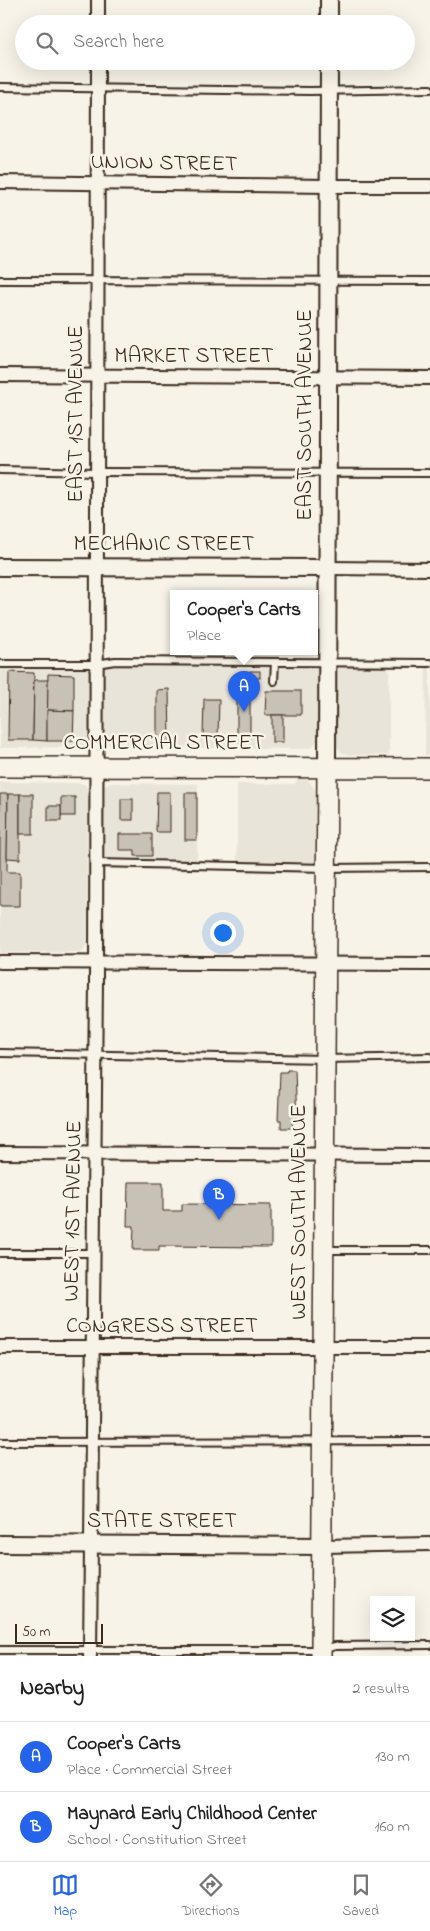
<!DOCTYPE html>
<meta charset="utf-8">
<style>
:root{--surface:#fff;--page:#f6f6f6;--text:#222;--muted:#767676;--line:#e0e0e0;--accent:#2563eb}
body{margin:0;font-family:"Indie Flower",sans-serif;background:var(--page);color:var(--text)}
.controls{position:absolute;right:15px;bottom:15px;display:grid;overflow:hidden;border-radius:0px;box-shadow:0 5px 20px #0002}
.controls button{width:45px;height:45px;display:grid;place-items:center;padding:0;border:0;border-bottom:1px solid var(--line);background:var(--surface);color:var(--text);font:25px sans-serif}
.scale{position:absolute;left:15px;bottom:12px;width:88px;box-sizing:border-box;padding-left:5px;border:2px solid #3b2a1e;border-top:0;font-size:14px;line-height:18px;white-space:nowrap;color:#3b2a1e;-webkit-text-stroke:4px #f7f3e8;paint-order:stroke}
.you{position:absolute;left:222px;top:932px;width:18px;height:18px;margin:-12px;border:4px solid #fff;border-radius:50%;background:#1a73e8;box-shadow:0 0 0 8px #1a73e833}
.badge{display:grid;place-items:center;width:32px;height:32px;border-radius:50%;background:var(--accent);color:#fff;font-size:16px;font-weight:700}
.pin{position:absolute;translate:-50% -41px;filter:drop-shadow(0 1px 2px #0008)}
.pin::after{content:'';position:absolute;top:26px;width:18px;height:15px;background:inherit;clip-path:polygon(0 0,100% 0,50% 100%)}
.popup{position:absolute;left:170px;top:590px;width:148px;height:65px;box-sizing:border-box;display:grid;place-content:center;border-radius:0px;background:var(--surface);filter:drop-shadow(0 1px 4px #0005);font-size:16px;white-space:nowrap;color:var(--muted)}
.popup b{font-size:19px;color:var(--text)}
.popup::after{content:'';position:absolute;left:50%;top:100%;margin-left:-10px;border:10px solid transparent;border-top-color:var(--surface)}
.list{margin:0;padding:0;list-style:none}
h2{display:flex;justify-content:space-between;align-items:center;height:65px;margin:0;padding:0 20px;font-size:21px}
h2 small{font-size:16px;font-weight:400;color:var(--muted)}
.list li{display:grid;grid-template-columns:32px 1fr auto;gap:15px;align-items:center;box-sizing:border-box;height:70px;padding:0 20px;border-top:1px solid var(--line)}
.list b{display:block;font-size:19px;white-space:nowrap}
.list p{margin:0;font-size:16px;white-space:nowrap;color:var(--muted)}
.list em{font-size:16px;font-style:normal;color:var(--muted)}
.icon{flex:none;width:28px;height:28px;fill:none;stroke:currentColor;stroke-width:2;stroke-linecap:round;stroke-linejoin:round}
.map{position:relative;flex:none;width:430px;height:1656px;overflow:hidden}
.search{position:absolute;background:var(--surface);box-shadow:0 5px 20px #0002;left:15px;right:15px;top:15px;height:55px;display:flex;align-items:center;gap:12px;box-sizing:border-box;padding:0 18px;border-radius:28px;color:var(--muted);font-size:19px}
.sheet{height:205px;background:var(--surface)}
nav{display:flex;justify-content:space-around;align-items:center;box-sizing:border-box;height:70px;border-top:1px solid var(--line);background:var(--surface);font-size:14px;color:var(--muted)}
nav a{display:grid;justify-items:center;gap:2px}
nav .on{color:var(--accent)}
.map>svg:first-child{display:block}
.built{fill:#e9e4d9}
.building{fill:#c8c1b6;stroke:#3b2a1e}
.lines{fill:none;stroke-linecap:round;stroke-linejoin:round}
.service-casing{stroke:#3b2a1e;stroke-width:10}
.minor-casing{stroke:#3b2a1e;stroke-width:16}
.tertiary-casing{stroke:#3b2a1e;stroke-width:20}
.secondary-casing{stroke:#3b2a1e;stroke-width:22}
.service{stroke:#f7f3e8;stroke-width:6}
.minor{stroke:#f7f3e8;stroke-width:12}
.tertiary{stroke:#f7f3e8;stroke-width:16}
.secondary{stroke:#f7f3e8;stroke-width:19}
.labels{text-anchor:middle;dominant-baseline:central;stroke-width:5;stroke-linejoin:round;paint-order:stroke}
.street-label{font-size:22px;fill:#3b2a1e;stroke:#f7f3e8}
</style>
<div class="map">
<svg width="430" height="1656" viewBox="0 0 430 1656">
<rect width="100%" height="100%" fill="#f7f3e8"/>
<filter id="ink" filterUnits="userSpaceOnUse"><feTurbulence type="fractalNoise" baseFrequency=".02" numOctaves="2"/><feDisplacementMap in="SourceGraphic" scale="10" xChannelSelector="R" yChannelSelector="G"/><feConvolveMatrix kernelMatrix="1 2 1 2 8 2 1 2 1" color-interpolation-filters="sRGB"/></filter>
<g filter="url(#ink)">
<g class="built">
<polygon points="0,659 89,659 90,741 87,747 0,748"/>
<polygon points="104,659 318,660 317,741 312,747 305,749 112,747 106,742 103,733"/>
<polygon points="335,660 389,660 389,755 350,755 341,752 337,746 335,737"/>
<polygon points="426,660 430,660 430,755 425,755"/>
<polygon points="299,777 309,781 315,790 316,873 237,872 237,784 295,784"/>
<polygon points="0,782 79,783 84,784 88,788 87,944 82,952 0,953"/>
<polygon points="110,783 198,784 197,871 103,869 103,790 105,785"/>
</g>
<g class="building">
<rect x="250" y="671" width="10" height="7"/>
<polygon points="9,672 34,673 33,740 8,740"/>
<polygon points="48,674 74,675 74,711 47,710"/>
<polygon points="34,680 48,680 47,741 33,740"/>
<rect x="237" y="682" width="13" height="59"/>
<polygon points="169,689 170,741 157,741 157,690"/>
<polygon points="266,691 301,691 301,715 265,715"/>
<polygon points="204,699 219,699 218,737 203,737"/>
<polygon points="47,710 74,711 73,741 47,741"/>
<rect x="272" y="715" width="11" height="27"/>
<polygon points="157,792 170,792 170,832 156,832"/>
<rect x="185" y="793" width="12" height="47"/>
<polygon points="0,794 8,794 7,872 20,872 20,906 0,906"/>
<polygon points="8,794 20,794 20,859 7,858"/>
<rect x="20" y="794" width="13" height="40"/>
<rect x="61" y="797" width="14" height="19"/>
<rect x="121" y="799" width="12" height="21"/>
<rect x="48" y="806" width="13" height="15"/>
<polygon points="119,834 152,834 152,856 135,856 135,850 119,850"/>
<polygon points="287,1070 295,1070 297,1122 292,1122 293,1128 281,1128 281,1120 278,1120 280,1072 287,1072"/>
<polygon points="128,1182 163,1182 163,1211 182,1211 182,1204 271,1205 271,1247 159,1246 159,1250 133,1250 134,1226 127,1226"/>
</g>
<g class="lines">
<g class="service-casing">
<g id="service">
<polyline points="0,87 310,91 430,89"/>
<polyline points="0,280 430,281"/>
<polyline points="0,470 97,472 430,473"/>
<polyline points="0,664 96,664 115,661 430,663"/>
<polyline points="274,681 275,662"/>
<polyline points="96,863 326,868 430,867"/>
<polyline points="0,1053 325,1059 430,1057"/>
<polyline points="326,1250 430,1250"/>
<polyline points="0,1253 94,1253"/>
<polyline points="0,1442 430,1441"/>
<polyline points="0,1650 321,1650 335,1646 430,1645"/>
</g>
</g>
<g class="minor-casing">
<g id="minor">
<polyline points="98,24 98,0"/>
<polyline points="0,182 328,186 430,186"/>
<polyline points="0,375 430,378"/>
<polyline points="328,568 430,569"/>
<polyline points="0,962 430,964"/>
<polyline points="0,1153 430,1155"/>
<polyline points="0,1347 430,1347"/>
<polyline points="323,1546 430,1544"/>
<polyline points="90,1656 96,981 98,61"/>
</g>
</g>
<g class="tertiary-casing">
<g id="tertiary">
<polyline points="329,24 329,0"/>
<polyline points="0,567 328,568"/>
<polyline points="327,768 329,61"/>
<polyline points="0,1544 323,1546"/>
</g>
</g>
<g class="secondary-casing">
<g id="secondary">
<polyline points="0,767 430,768"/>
<polyline points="321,1656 327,768"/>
</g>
</g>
<use href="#service" class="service"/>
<use href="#minor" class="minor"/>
<use href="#tertiary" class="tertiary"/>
<use href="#secondary" class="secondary"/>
</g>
</g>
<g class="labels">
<g class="street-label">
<text transform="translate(164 164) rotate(1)">UNION STREET</text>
<text x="194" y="357">MARKET STREET</text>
<text transform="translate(77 414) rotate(-90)">EAST 1ST AVENUE</text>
<text transform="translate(306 415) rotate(-90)">EAST SOUTH AVENUE</text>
<text x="164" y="545">MECHANIC STREET</text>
<text x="164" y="744">COMMERCIAL STREET</text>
<text transform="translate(74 1211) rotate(-89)">WEST 1ST AVENUE</text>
<text transform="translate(300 1212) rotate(-90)">WEST SOUTH AVENUE</text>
<text x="162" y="1327">CONGRESS STREET</text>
<text x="162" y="1522">STATE STREET</text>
</g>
</g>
</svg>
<div class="controls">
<button><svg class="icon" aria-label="layers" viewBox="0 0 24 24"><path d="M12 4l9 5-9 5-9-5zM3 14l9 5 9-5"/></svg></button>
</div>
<div class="scale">50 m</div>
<div class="you"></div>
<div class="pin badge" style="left:244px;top:712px">A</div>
<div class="popup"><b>Cooper's Carts</b>Place</div>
<div class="pin badge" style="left:219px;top:1220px">B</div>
<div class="search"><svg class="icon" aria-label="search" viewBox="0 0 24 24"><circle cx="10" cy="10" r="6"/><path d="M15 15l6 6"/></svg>Search here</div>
</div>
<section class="sheet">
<h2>Nearby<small>2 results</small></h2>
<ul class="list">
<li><span class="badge">A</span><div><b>Cooper's Carts</b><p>Place · Commercial Street</p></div><em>130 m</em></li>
<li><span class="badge">B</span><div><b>Maynard Early Childhood Center</b><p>School · Constitution Street</p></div><em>160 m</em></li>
</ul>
</section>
<nav>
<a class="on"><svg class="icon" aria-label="map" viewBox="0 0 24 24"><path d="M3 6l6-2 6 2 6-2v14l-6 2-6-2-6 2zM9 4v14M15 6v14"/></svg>Map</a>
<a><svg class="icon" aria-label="directions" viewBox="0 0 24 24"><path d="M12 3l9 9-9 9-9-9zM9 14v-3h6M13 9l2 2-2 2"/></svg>Directions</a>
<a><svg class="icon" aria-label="saved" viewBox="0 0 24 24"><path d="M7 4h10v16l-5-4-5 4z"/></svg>Saved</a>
</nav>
